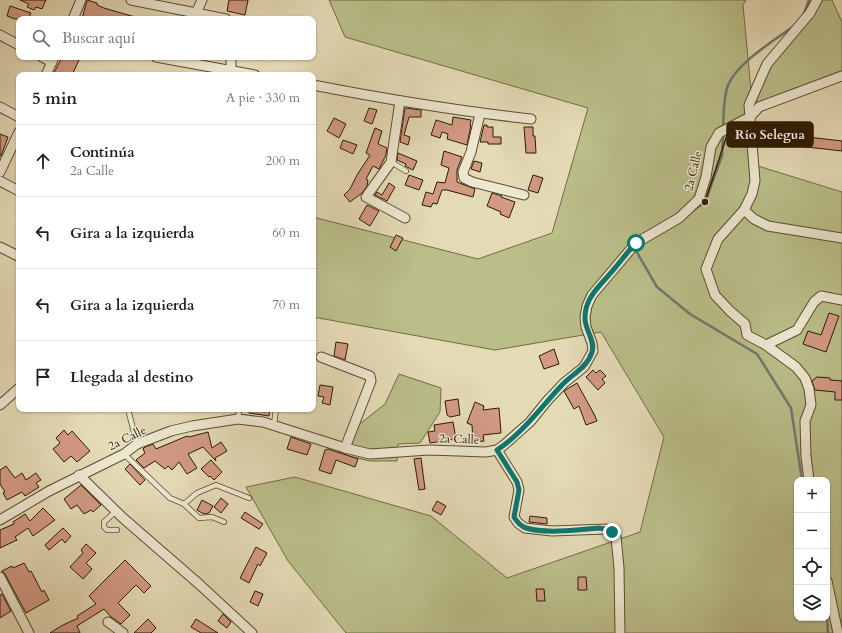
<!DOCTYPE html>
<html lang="es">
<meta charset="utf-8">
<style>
:root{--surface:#fff;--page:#f6f6f6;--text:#202124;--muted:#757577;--line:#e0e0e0}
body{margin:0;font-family:Cardo,serif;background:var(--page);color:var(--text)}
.controls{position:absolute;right:12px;bottom:12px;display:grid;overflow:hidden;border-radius:8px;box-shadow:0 1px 3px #0004}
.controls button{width:36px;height:36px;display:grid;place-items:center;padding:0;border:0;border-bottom:1px solid var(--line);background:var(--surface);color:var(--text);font:20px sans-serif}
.stop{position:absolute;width:12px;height:12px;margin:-9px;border:3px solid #0f766e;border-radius:50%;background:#fff}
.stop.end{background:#0f766e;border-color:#fff;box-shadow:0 1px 4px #0008}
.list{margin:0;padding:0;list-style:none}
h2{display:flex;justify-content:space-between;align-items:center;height:52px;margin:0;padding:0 16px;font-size:17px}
h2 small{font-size:13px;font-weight:400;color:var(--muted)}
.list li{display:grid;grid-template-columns:26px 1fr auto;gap:12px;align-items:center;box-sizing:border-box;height:72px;padding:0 16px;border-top:1px solid var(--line)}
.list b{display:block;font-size:15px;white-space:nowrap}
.list p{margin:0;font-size:13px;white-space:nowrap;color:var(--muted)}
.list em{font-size:13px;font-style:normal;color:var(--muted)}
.icon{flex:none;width:22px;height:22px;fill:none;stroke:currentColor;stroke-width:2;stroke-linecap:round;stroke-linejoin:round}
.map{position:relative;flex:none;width:842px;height:633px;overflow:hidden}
.search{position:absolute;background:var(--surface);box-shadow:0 1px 3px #0004;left:16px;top:16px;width:300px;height:44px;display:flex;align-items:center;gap:10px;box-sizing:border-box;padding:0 14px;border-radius:8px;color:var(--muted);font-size:15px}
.panel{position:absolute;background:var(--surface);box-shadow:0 1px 3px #0004;left:16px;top:72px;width:300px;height:340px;border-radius:8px}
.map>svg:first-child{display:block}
.green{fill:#babe89;stroke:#746c44;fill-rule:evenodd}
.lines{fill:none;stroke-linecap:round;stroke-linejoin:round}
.stream{stroke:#6e796e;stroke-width:2.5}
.building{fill:#d29983;stroke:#2d1b00}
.service-casing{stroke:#5b4b2e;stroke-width:6}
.minor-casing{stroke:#5b4b2e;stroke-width:11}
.service{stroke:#ede7d0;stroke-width:4.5}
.minor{stroke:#ede7d0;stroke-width:9}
.route{stroke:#0f766e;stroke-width:5}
.labels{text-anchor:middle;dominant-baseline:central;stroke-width:3;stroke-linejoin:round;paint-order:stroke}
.street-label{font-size:12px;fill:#2d1b00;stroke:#ede7d0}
.leader{fill:none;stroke:#2d1b00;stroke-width:1.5}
.callout-dot{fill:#2d1b00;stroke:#ede7d0;stroke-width:1.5}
.callout{fill:#2d1b00;stroke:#2d1b00;stroke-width:1.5}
.callout-label{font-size:13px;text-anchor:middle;font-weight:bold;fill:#fff}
</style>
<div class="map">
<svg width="842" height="633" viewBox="0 0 842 633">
<rect width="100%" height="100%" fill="#e4dab6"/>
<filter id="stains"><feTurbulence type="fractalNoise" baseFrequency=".005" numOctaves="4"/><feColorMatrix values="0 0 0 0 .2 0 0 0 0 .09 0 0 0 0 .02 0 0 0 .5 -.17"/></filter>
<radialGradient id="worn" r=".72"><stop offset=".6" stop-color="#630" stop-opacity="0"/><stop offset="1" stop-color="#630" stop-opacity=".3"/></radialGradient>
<g class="green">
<path d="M329,0H746L743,5L758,166L842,192V633H346L288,561L246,487L295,477L431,516L507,578L640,532L664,437L601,332L495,350L313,317V217L478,259L552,233L588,108L345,37ZM797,480H827V618H797Z"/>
<polygon points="817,0 832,0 842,22 842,77 759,107 755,100 766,67"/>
<polygon points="399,374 441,388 440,412 420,443 398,444 397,461 370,461 340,454 348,433 385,404"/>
</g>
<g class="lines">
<g class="stream">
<polyline points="803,16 809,0"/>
<path d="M723,128C724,114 723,99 728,85C738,62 775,40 794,26"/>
<polyline points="691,212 705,202 722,156 723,133"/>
<polyline points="635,249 657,287 690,314 757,354 791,408 802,480"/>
<polyline points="827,618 828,633"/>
</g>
</g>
<g class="building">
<polygon points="20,0 46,0 42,9 36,7 34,10 27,7 29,4"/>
<polygon points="87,0 97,3 97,5 104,8 135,17 135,19 82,19"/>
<polygon points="229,0 248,0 245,15 227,11"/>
<polygon points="10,6 31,13 28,19 15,19 7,16"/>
<polygon points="62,57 74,57 79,60 72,75 53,75"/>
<polygon points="369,108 377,110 372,124 364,121"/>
<polygon points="405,108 421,110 421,117 409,117 404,135 410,137 408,145 400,142"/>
<polygon points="453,117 471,120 470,125 471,125 467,145 447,139 448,134 442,132 440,138 431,135 436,120 452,125"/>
<polygon points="334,118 346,124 339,138 327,131"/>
<polygon points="484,125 487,125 487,127 493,127 493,137 501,137 501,144 488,144 488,142 480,142"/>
<polygon points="524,127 533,127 533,136 535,136 536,153 526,153"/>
<polygon points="375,128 382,131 378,144 387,148 386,155 379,169 373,166 366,179 368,180 367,186 362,193 350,202 344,195 350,189 357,175 370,155 366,153"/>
<polygon points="0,134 8,137 1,156 0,156"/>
<polygon points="791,135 842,141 842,151 789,145"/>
<polygon points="343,140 357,145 353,154 340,148"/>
<polygon points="444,151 462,157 457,170 457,182 475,189 473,197 447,190 442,190 437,204 433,203 431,207 422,205 426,192 433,194 437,182 445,183 449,168 441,165"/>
<polygon points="398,153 417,161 413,170 405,166 406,164 397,160"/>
<polygon points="474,161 482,163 480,172 471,169"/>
<polygon points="409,175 423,180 419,190 405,185"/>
<polygon points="533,175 543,178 538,193 528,190"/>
<polygon points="389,183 395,187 387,201 375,195 377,192 382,195"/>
<polygon points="492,193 502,196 501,197 515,202 509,218 500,214 501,212 487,206"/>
<polygon points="367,205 379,211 370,226 359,219"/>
<polygon points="396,235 403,238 396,251 390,247"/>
<polygon points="829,313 839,316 826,352 803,344 808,331 821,335"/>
<polygon points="336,342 348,344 345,360 334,356"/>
<polygon points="554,349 559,364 544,369 539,356"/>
<polygon points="593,370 596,373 600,370 606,376 602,379 605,383 598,390 586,377"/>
<polygon points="817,377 830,378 830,380 842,381 842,400 835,400 835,392 815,390 812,381"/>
<polygon points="577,383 594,414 597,421 586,425 579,406 574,409 564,391"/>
<polygon points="320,385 333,387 330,405 322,403 324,397 318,396"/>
<polygon points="458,399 460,415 450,417 447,415 445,401"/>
<polygon points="475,402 484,406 483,410 499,408 501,433 483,435 484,441 473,442 472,425 467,423"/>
<polygon points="250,409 270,409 269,416 249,413"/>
<polygon points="453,422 456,439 430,443 428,432 435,431 434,425"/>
<polygon points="64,430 68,435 72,431 90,451 77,462 71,456 64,462 53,449 60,443 56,438"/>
<polygon points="208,432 212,448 221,442 227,451 215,458 216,461 203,447 188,454 197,468 187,474 179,462 172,470 168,466 165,469 155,461 144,468 136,460 145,453 143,449 145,447 153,444 156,449 187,436 189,437"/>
<polygon points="291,437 311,444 307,455 287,449"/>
<polygon points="328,449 358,459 355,467 336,460 331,474 319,470 325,450"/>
<polygon points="421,458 425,489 419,490 414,459"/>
<polygon points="211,460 222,472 214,480 210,476 209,477 201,469"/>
<polygon points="130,464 145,480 140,485 125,469"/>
<polygon points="6,466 15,478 22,473 26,480 36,473 41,480 36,483 39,487 25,496 22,492 7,500 3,493 5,492 0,484 0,470"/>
<polygon points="81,485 101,505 93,512 91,510 84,514 77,505 71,509 64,499"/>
<polygon points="221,498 228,504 221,513 214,507"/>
<polygon points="202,500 213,506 209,513 204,514 197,510"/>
<polygon points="437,501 446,506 441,515 432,510"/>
<polygon points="43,508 55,520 33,536 28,528 15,537 17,540 0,548 0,530 14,524 13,522 25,514 30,521"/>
<polygon points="245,512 263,524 259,529 241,518"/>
<polygon points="530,516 547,518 547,524 529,522"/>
<polygon points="63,528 71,536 65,543 62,539 49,550 45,545"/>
<polygon points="86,544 96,553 86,563 92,569 83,579 70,567 83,553 81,550"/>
<polygon points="256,547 267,553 260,566 258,564 249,583 240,578"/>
<polygon points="125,560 151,586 144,593 136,585 118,603 130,615 121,624 111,617 104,609 77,626 80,633 50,633 61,626 78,618 77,616 96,604 89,596"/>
<polygon points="24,563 29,572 31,571 42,592 44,590 49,600 26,613 5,574 2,571 12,566 13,568"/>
<polygon points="578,577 586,577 587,590 578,590"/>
<polygon points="536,589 544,589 545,601 537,601"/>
<polygon points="255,591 263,594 258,606 250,602"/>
<polygon points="2,594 11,611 0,618 0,595"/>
<polygon points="223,614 231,622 227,628 218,621"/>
<polygon points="148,619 156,628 151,633 134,633"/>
<polygon points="196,619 218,633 201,633 191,627"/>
</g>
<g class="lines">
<g class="service-casing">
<g id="service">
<polyline points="391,162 406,171"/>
<polyline points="128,409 137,444"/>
<polyline points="238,419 239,409"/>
<polyline points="274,425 276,409"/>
<polyline points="124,454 170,498 184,504 197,493 216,485 249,498"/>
<polyline points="184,504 199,518 212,517 224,522"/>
<polyline points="116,511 104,522 104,527 107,530 117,530"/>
</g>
</g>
<g class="minor-casing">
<g id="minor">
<polyline points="131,0 226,19"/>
<polyline points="196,13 202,0"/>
<polyline points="73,19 81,0"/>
<polyline points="0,35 19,45"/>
<polyline points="42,57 52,62"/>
<polyline points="156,57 255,75"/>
<polyline points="231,71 231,57"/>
<polyline points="46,75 54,57"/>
<path d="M313,85C385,99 458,111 531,119"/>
<polyline points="400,101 391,162 366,197 405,218"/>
<polyline points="0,107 19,117"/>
<polyline points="480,114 471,152 463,172 464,178 472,182 524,195"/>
<polyline points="0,172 19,132"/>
<polyline points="0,181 19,191"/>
<polyline points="744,210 754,219 768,226 842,238"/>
<polyline points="0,247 18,256"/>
<polyline points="766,345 797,330 814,302 821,296 842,300"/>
<polyline points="321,357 370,376 371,381 345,448"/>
<polyline points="0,405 19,388"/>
<polyline points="497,450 517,482 519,490 514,517 518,523 525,528 552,531 606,529 612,532 616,537 619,568 620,633"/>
<polyline points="79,475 123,518 199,584 252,633"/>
<polyline points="809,480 806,456 805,421 811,405 809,389 805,378 796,367 766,345 747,335 745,324 730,311 715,295 706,269 718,239 744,210 752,194 755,181 749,105 767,64 810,13 817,0"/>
<polyline points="0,520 49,491 124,454 137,444 171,431 192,426 238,419 263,422 345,448 370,454 429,450 486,452 497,450 504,445 530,422 547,401 564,383 584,367 593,351 592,343 586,327 585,317 587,306 592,295 636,243 679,218 699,199 706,177 711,147 719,133 750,117 759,107 842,76"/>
<polyline points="0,577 29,633"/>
<polyline points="827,581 838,633"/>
<polyline points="108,622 123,633"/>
</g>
</g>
<use href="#service" class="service"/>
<use href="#minor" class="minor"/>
</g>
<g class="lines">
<path class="route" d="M612,532L606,529L599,528C578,530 545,534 526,528C520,526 517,522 514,517L519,490L517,482L497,450C523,433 541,407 562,385C572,374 587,368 592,352C596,341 584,329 585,317C585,296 603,283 614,269C622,260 628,251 636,243"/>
</g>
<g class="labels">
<g class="street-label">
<text transform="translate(693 171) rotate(-76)">2a Calle</text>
<text transform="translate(127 438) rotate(-26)">2a Calle</text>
<text transform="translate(459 439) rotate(2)">2a Calle</text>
</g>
</g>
<path class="leader" d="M705 202L727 135"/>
<circle class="callout-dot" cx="705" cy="202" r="4"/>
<rect class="callout" x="727" y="122" width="86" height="25" rx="4"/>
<g class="callout-label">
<text x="770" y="139">Río Selegua</text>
</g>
<rect width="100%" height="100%" filter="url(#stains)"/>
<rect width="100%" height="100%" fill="url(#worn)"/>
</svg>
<div class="controls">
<button>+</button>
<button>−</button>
<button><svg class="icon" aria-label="locate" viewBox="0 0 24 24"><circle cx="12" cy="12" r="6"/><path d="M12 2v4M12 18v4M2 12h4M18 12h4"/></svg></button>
<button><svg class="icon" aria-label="layers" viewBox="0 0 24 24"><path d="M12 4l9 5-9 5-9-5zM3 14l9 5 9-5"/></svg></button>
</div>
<div class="stop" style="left:636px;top:243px"></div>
<div class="stop end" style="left:612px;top:532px"></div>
<div class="search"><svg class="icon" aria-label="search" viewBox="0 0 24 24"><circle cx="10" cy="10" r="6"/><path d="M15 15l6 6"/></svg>Buscar aquí</div>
<section class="panel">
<h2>5 min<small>A pie · 330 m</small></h2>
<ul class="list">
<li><svg class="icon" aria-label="ahead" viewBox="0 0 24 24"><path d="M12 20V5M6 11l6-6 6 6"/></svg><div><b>Continúa</b><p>2a Calle</p></div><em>200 m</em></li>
<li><svg class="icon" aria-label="left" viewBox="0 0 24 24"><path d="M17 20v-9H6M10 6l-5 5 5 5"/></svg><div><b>Gira a la izquierda</b></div><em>60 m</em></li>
<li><svg class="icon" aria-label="left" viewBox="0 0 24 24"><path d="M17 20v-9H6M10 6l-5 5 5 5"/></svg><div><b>Gira a la izquierda</b></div><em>70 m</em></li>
<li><svg class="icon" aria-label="arrive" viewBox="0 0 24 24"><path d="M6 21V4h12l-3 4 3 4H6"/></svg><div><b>Llegada al destino</b></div></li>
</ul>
</section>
</div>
